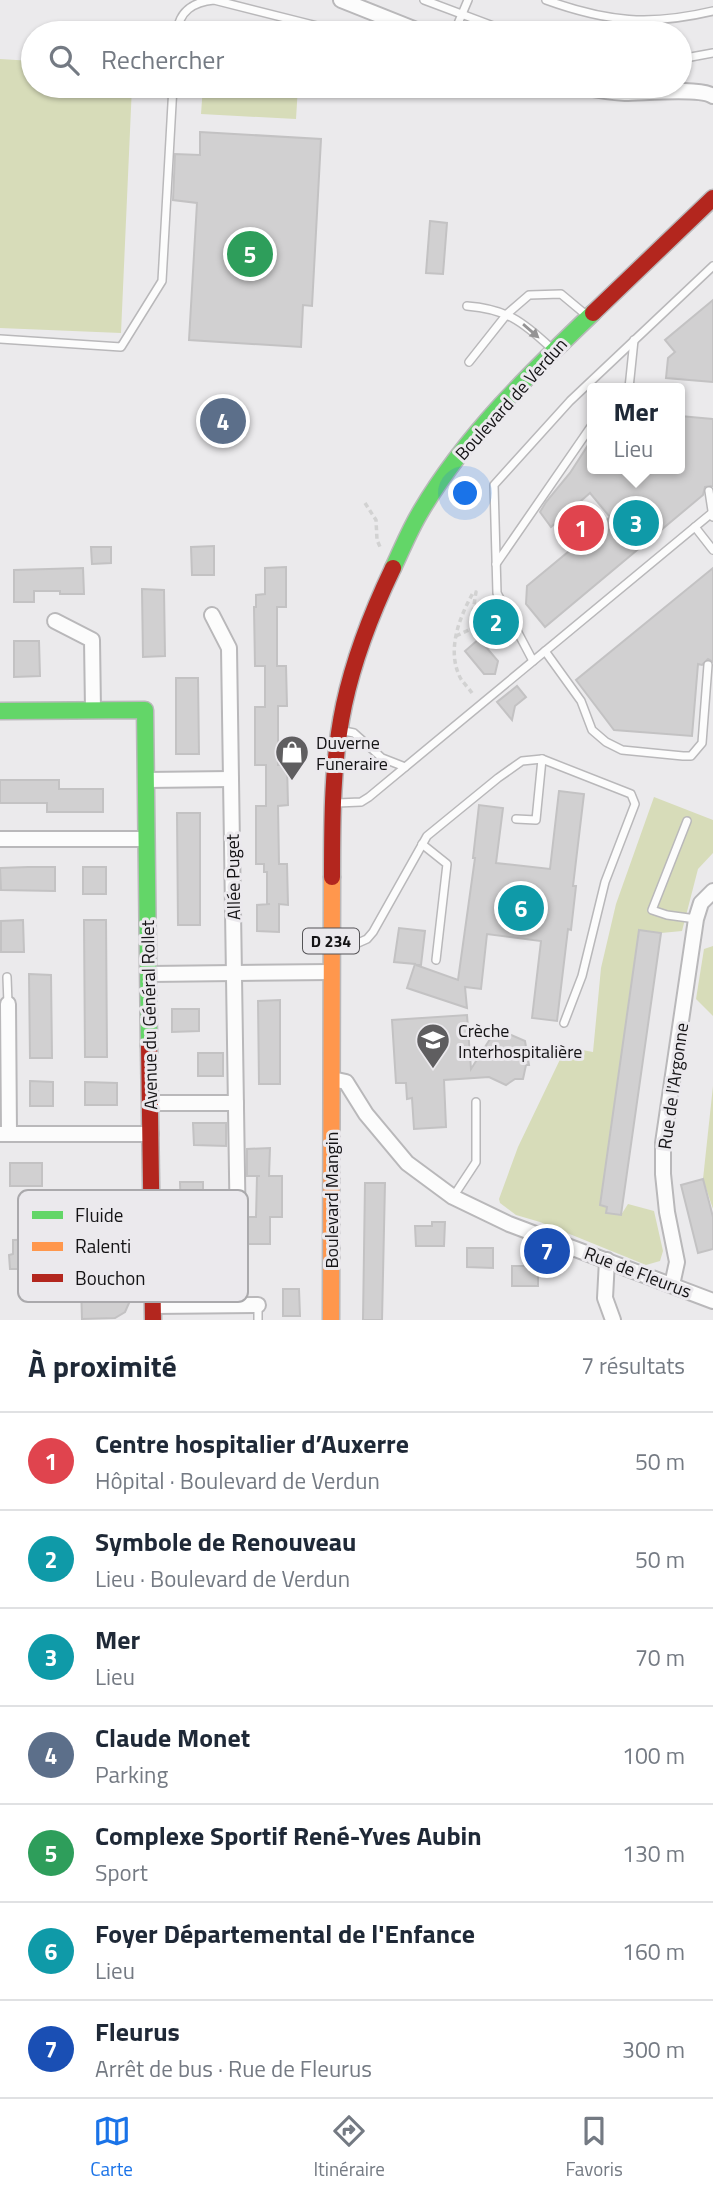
<!DOCTYPE html>
<html lang="fr">
<meta charset="utf-8">
<style>
:root{--surface:#fff;--page:#f2f2f3;--text:#1f2937;--muted:#747a83;--line:#e0e1e3;--accent:#1a73e8}
body{margin:0;font-family:"Titillium Web",sans-serif;background:var(--page);color:var(--text)}
.you{position:absolute;left:466px;top:494px;width:24px;height:24px;margin:-18px;border:5px solid #fff;border-radius:50%;background:#1a73e8;box-shadow:0 0 0 10px #1a73e833}
.badge{display:grid;place-items:center;width:46px;height:46px;border-radius:50%;background:var(--accent);color:#fff;font-size:23px;font-weight:700}
.pin{position:absolute;translate:-50% -50%;border:4px solid #fff;box-shadow:0 2px 7px #0006}
.popup{position:absolute;left:587px;top:383px;width:98px;height:91px;box-sizing:border-box;display:grid;place-content:center;border-radius:7px;background:var(--surface);filter:drop-shadow(0 2px 5px #0005);font-size:23px;white-space:nowrap;color:var(--muted)}
.popup b{font-size:26px;color:var(--text)}
.popup::after{content:'';position:absolute;left:50%;top:100%;margin-left:-14px;border:14px solid transparent;border-top-color:var(--surface)}
.list{margin:0;padding:0;list-style:none}
h2{display:flex;justify-content:space-between;align-items:center;height:91px;margin:0;padding:0 28px;font-size:30px}
h2 small{font-size:23px;font-weight:400;color:var(--muted)}
.list li{display:grid;grid-template-columns:46px 1fr auto;gap:21px;align-items:center;box-sizing:border-box;height:98px;padding:0 28px;border-top:2px solid var(--line)}
.list b{display:block;font-size:26px;white-space:nowrap}
.list p{margin:0;font-size:23px;white-space:nowrap;color:var(--muted)}
.list em{font-size:23px;font-style:normal;color:var(--muted)}
.icon{flex:none;width:38px;height:38px;fill:none;stroke:currentColor;stroke-width:2;stroke-linecap:round;stroke-linejoin:round}
.map{position:relative;flex:none;width:713px;height:1320px;overflow:hidden}
.search{position:absolute;background:var(--surface);box-shadow:0 2px 5px #0004;left:21px;right:21px;top:21px;height:77px;display:flex;align-items:center;gap:18px;box-sizing:border-box;padding:0 24px;border-radius:38px;color:var(--muted);font-size:26px}
.sheet{height:777px;background:var(--surface)}
nav{display:flex;justify-content:space-around;align-items:center;box-sizing:border-box;height:98px;border-top:2px solid var(--line);background:var(--surface);font-size:19px;color:var(--muted)}
nav a{display:grid;justify-items:center;gap:4px}
nav .on{color:var(--accent)}
.map>svg:first-child{display:block}
.green{fill:#d7dcb9}
.building{fill:#d1d0d1;stroke:#c3c2c3;stroke-width:2}
.lines{fill:none;stroke-linecap:round;stroke-linejoin:round}
.lane-casing{stroke:#b9b8ba;stroke-width:10}
.street-casing{stroke:#b9b8ba;stroke-width:18}
.fast-casing{stroke:#b9b8ba;stroke-width:19}
.slow-casing{stroke:#b9b8ba;stroke-width:19}
.jam-casing{stroke:#b9b8ba;stroke-width:19}
.path{stroke:#d2d2d2;stroke-width:3.5;stroke-dasharray:5 3.5;stroke-linecap:butt}
.lane{stroke:#fcfcfc;stroke-width:7}
.street{stroke:#fcfcfc;stroke-width:14}
.fast{stroke:#63d668;stroke-width:16}
.slow{stroke:#ff974d;stroke-width:16}
.jam{stroke:#b3261e;stroke-width:16}
.oneway{fill:#949394}
.labels{text-anchor:middle;dominant-baseline:central;stroke-width:6;stroke-linejoin:round;paint-order:stroke}
.shield{fill:#ebe9ed;stroke:#545356;stroke-width:2}
.shield-label{font-size:16px;font-weight:bold;fill:#141315}
.street-label{font-size:18px;fill:#141315;stroke:#ebe9ed}
.poi-label{font-size:18px;fill:#141315;stroke:#ebe9ed;text-anchor:start}
.key{fill:#ebe9ed;stroke:#aaa9ac;stroke-width:2}
.key-label{font-size:19px;fill:#141315}
</style>
<div class="map">
<svg width="713" height="1320" viewBox="0 0 713 1320">
<rect width="100%" height="100%" fill="#ebeaec"/>
<g class="green">
<polygon points="0,59 33,61 33,86 132,86 121,333 0,328"/>
<polygon points="203,86 298,86 296,119 201,114"/>
<polygon points="654,797 713,820 713,853 698,869 682,931 661,933 639,931 600,1205 607,1207 607,1213 621,1215 628,1204 654,1211 663,1251 660,1261 646,1265 540,1222 516,1215 500,1203 499,1199 518,1147 566,1047 593,1052 601,968 616,904"/>
<polygon points="713,946 713,1016 696,999 704,949"/>
<polygon points="713,1086 713,1209 703,1179"/>
</g>
<g class="building">
<polygon points="200,132 321,139 312,306 303,305 301,347 189,340 197,203 173,200 175,154 200,155"/>
<polygon points="430,221 447,223 443,274 426,273"/>
<polygon points="713,300 713,382 666,378 668,358 675,352 665,340"/>
<polygon points="680,416 713,419 713,486 705,487 703,495 545,627 526,604 527,586 610,517 590,493 551,527 540,512 546,502 570,473 592,439 592,469 680,469"/>
<polygon points="214,546 214,575 192,575 191,547"/>
<polygon points="91,547 111,547 111,563 92,564"/>
<polygon points="286,567 286,607 277,607 277,666 286,666 287,706 278,706 278,765 287,765 288,805 278,806 279,864 287,864 288,905 279,904 279,932 257,931 257,905 270,904 267,904 267,872 264,872 264,864 256,864 256,806 266,806 266,765 255,765 255,707 265,707 265,666 255,666 254,607 256,607 256,595 265,594 265,568"/>
<polygon points="83,568 84,594 60,594 60,591 34,591 34,602 14,602 14,570"/>
<polygon points="713,568 713,662 708,659 702,665 698,664 692,736 614,730 576,680"/>
<polygon points="142,589 164,590 165,656 143,657"/>
<polygon points="479,639 498,661 495,674 484,674 465,651"/>
<polygon points="14,641 39,641 40,676 14,677"/>
<polygon points="176,678 198,678 199,754 176,754"/>
<polygon points="517,686 526,697 515,706 512,720 497,702"/>
<polygon points="0,780 59,780 59,789 103,789 103,812 47,812 47,803 0,803"/>
<polygon points="559,791 584,794 573,886 576,886 571,930 568,929 557,1021 532,1018 541,941 487,934 481,989 465,987 467,1008 407,988 415,964 394,962 399,928 425,931 421,965 416,965 458,980 475,858 473,858 479,805 503,808 496,863 550,869"/>
<polygon points="177,813 200,813 200,925 178,925"/>
<polygon points="28,867 55,867 55,891 1,890 0,868"/>
<rect x="83" y="867" width="23" height="27"/>
<polygon points="23,920 24,952 1,952 1,921"/>
<polygon points="84,920 106,920 107,1057 85,1057"/>
<polygon points="639,930 661,933 621,1215 606,1213 607,1207 600,1205"/>
<polygon points="29,974 51,975 52,1058 30,1058"/>
<polygon points="280,1000 280,1084 259,1084 258,1001"/>
<polygon points="172,1009 199,1009 199,1031 172,1032"/>
<polygon points="467,1015 471,1069 492,1036 498,1036 502,1031 525,1041 529,1065 526,1065 523,1079 515,1079 506,1085 489,1077 444,1080 446,1127 414,1129 412,1098 407,1099 406,1083 396,1083 392,1020"/>
<rect x="198" y="1053" width="25" height="23"/>
<polygon points="30,1081 53,1082 53,1106 30,1106"/>
<polygon points="85,1082 117,1083 117,1105 85,1105"/>
<polygon points="193,1123 226,1123 226,1146 194,1145"/>
<polygon points="270,1148 269,1176 282,1176 282,1217 270,1217 270,1244 248,1244 247,1217 256,1217 257,1176 260,1176 247,1176 247,1149"/>
<rect x="10" y="1163" width="32" height="23"/>
<polygon points="703,1179 713,1217 713,1249 698,1253 681,1185"/>
<polygon points="180,1182 203,1182 203,1213 181,1213"/>
<polygon points="365,1183 385,1183 382,1320 363,1320"/>
<polygon points="70,1200 99,1200 99,1249 132,1249 133,1294 125,1312 115,1318 82,1319 81,1285 70,1285 70,1262 26,1262 26,1269 10,1269 9,1255 13,1254 13,1240 70,1239"/>
<polygon points="432,1222 445,1222 444,1246 416,1246 415,1226 432,1226"/>
<polygon points="467,1248 493,1248 493,1268 467,1267"/>
<rect x="175" y="1251" width="31" height="23"/>
<rect x="512" y="1266" width="26" height="20"/>
<polygon points="283,1289 299,1289 300,1316 283,1316"/>
</g>
<g class="lines">
<g class="lane-casing">
<g id="lane">
<polyline points="424,0 512,33"/>
<path d="M546,0C607,22 650,26 713,11"/>
<path d="M177,33C179,11 193,2 214,0L345,33"/>
<polyline points="454,33 468,0"/>
<polyline points="680,59 713,53"/>
<path d="M467,306C506,309 522,321 550,347"/>
<polyline points="0,339 121,347 162,281 173,86"/>
<polyline points="469,362 507,314 529,295 561,294 585,314"/>
<polyline points="629,388 634,340"/>
<polyline points="709,491 713,517"/>
<polyline points="695,527 713,550"/>
<polyline points="496,564 592,425"/>
<polyline points="545,651 581,701 592,730 606,742 622,750 683,756 691,756 702,743 708,665"/>
<polyline points="533,661 497,593 494,485 570,401 713,266"/>
<polyline points="344,731 354,733 382,758 405,767"/>
<polyline points="337,803 361,802 369,797 713,512"/>
<polyline points="516,819 536,820 542,759"/>
<polyline points="687,821 652,910 667,915 696,919"/>
<polyline points="422,844 447,864 436,960"/>
<polyline points="336,942 358,943 367,939 373,932 427,836 498,778 522,761 542,759 631,794 635,804 605,882 582,976 564,1023"/>
<polyline points="7,977 8,1004"/>
<polyline points="453,1197 476,1162 476,1102"/>
<polyline points="258,1305 258,1320"/>
</g>
</g>
<g class="street-casing">
<g id="street">
<polyline points="341,0 424,33"/>
<path d="M575,86C591,89 608,92 625,93C644,93 700,87 713,96"/>
<polyline points="212,615 229,648 239,1305"/>
<polyline points="55,621 92,640 93,710"/>
<polyline points="146,780 231,779"/>
<polyline points="0,839 146,839"/>
<polyline points="150,974 331,972"/>
<polyline points="8,1004 9,1134"/>
<polyline points="332,1079 346,1082 366,1114 407,1163 453,1197 509,1224 713,1301"/>
<polyline points="151,1103 236,1103"/>
<polyline points="0,1134 151,1134"/>
<polyline points="607,1260 605,1298 613,1320"/>
<polyline points="672,1285 677,1262 667,1212 663,1174 663,1143 696,919 701,903 713,891"/>
<polyline points="153,1306 258,1305"/>
</g>
</g>
<g class="fast-casing">
<g id="fast">
<path d="M393,568C402,549 410,529 421,511C466,435 530,373 593,313"/>
<polyline points="0,711 145,710 149,1046"/>
</g>
</g>
<g class="slow-casing">
<polyline id="slow" points="331,1320 332,877"/>
</g>
<g class="jam-casing">
<g id="jam">
<polyline points="593,313 713,198"/>
<path d="M332,877C332,820 332,761 344,705C354,658 372,612 393,568"/>
<polyline points="149,1046 153,1320"/>
</g>
</g>
<g class="path">
<polyline points="365,503 376,520 377,540 381,549"/>
<polyline points="456,636 496,617"/>
<path d="M472,693C468,687 461,681 459,675C447,648 460,616 473,593L476,592L472,618L477,626"/>
</g>
<use href="#lane" class="lane"/>
<use href="#street" class="street"/>
<use href="#fast" class="fast"/>
<use href="#slow" class="slow"/>
<use href="#jam" class="jam"/>
</g>
<defs><path id="oneway-solid" d="M-6-.8H1V-3.2L6.5 0L1 3.2V.8H-6Z" transform="scale(1.75)"/></defs>
<use class="oneway" href="#oneway-solid" transform="translate(531 331) rotate(41)"/>
<defs>
<g id="shop-pin" transform="scale(1.75)"><path d="M0 17L-7.5 6A9.5 9.5 0 1 1 7.5 6Z" fill="#5f5e60" stroke="#ebe9ed"/><path d="M-5-2.5h2.3a2.7 3.5 0 0 1 5.4 0H5L5.5 6h-11ZM-1.5-2.5h3a1.5 2.3 0 0 0-3 0Z" fill="#fff"/></g>
<g id="school-pin" transform="scale(1.75)"><path d="M0 17L-7.5 6A9.5 9.5 0 1 1 7.5 6Z" fill="#5f5e60" stroke="#ebe9ed"/><path d="M0-5L7-2L0 1L-7-2ZM-4 1L0 2.5L4 1V4Q0 6-4 4Z" fill="#fff"/></g>
</defs>
<g fill-rule="evenodd">
<use href="#shop-pin" x="292" y="752"/>
<use href="#school-pin" x="433" y="1040"/>
</g>
<g class="labels">
<rect class="shield" x="303" y="928.5" width="56" height="25" rx="5"/>
<g class="shield-label">
<text x="331" y="941">D 234</text>
</g>
<g class="street-label">
<text transform="translate(511 399) rotate(-48)">Boulevard de Verdun</text>
<text transform="translate(233 877) rotate(-91)">Allée Puget</text>
<text transform="translate(149 1015) rotate(-91)">Avenue du Général Rollet</text>
<text transform="translate(673 1086) rotate(-82)">Rue de l'Argonne</text>
<text transform="translate(331 1200) rotate(-90)">Boulevard Mangin</text>
<text transform="translate(638 1272) rotate(21)">Rue de Fleurus</text>
</g>
<g class="poi-label">
<text x="316" y="742">Duverne<tspan x="316" dy="21">Funeraire</tspan></text>
<text x="458" y="1030">Crèche<tspan x="458" dy="21">Interhospitalière</tspan></text>
</g>
</g>
<rect x="18" y="1190" width="230" height="112" rx="10" class="key"/>
<rect x="32" y="1211" width="31" height="8" fill="#63d668"/>
<rect x="32" y="1242" width="31" height="9" fill="#ff974d"/>
<rect x="32" y="1274" width="31" height="8" fill="#b3261e"/>
<g class="key-label">
<text x="75" y="1222">Fluide</text>
<text x="75" y="1253">Ralenti</text>
<text x="75" y="1285">Bouchon</text>
</g>
</svg>
<div class="you"></div>
<div class="pin badge" style="left:581px;top:528px;background:#e0444e">1</div>
<div class="pin badge" style="left:496px;top:622px;background:#0f9aa8">2</div>
<div class="pin badge" style="left:636px;top:523px;background:#0f9aa8">3</div>
<div class="popup"><b>Mer</b>Lieu</div>
<div class="pin badge" style="left:223px;top:421px;background:#5c6f8a">4</div>
<div class="pin badge" style="left:250px;top:254px;background:#2e9e5b">5</div>
<div class="pin badge" style="left:521px;top:908px;background:#0f9aa8">6</div>
<div class="pin badge" style="left:547px;top:1251px;background:#1a4fb4">7</div>
<div class="search"><svg class="icon" aria-label="search" viewBox="0 0 24 24"><circle cx="10" cy="10" r="6"/><path d="M15 15l6 6"/></svg>Rechercher</div>
</div>
<section class="sheet">
<h2>À proximité<small>7 résultats</small></h2>
<ul class="list">
<li><span class="badge" style="background:#e0444e">1</span><div><b>Centre hospitalier d’Auxerre</b><p>Hôpital · Boulevard de Verdun</p></div><em>50 m</em></li>
<li><span class="badge" style="background:#0f9aa8">2</span><div><b>Symbole de Renouveau</b><p>Lieu · Boulevard de Verdun</p></div><em>50 m</em></li>
<li><span class="badge" style="background:#0f9aa8">3</span><div><b>Mer</b><p>Lieu</p></div><em>70 m</em></li>
<li><span class="badge" style="background:#5c6f8a">4</span><div><b>Claude Monet</b><p>Parking</p></div><em>100 m</em></li>
<li><span class="badge" style="background:#2e9e5b">5</span><div><b>Complexe Sportif René-Yves Aubin</b><p>Sport</p></div><em>130 m</em></li>
<li><span class="badge" style="background:#0f9aa8">6</span><div><b>Foyer Départemental de l'Enfance</b><p>Lieu</p></div><em>160 m</em></li>
<li><span class="badge" style="background:#1a4fb4">7</span><div><b>Fleurus</b><p>Arrêt de bus · Rue de Fleurus</p></div><em>300 m</em></li>
</ul>
</section>
<nav>
<a class="on"><svg class="icon" aria-label="map" viewBox="0 0 24 24"><path d="M3 6l6-2 6 2 6-2v14l-6 2-6-2-6 2zM9 4v14M15 6v14"/></svg>Carte</a>
<a><svg class="icon" aria-label="directions" viewBox="0 0 24 24"><path d="M12 3l9 9-9 9-9-9zM9 14v-3h6M13 9l2 2-2 2"/></svg>Itinéraire</a>
<a><svg class="icon" aria-label="saved" viewBox="0 0 24 24"><path d="M7 4h10v16l-5-4-5 4z"/></svg>Favoris</a>
</nav>
